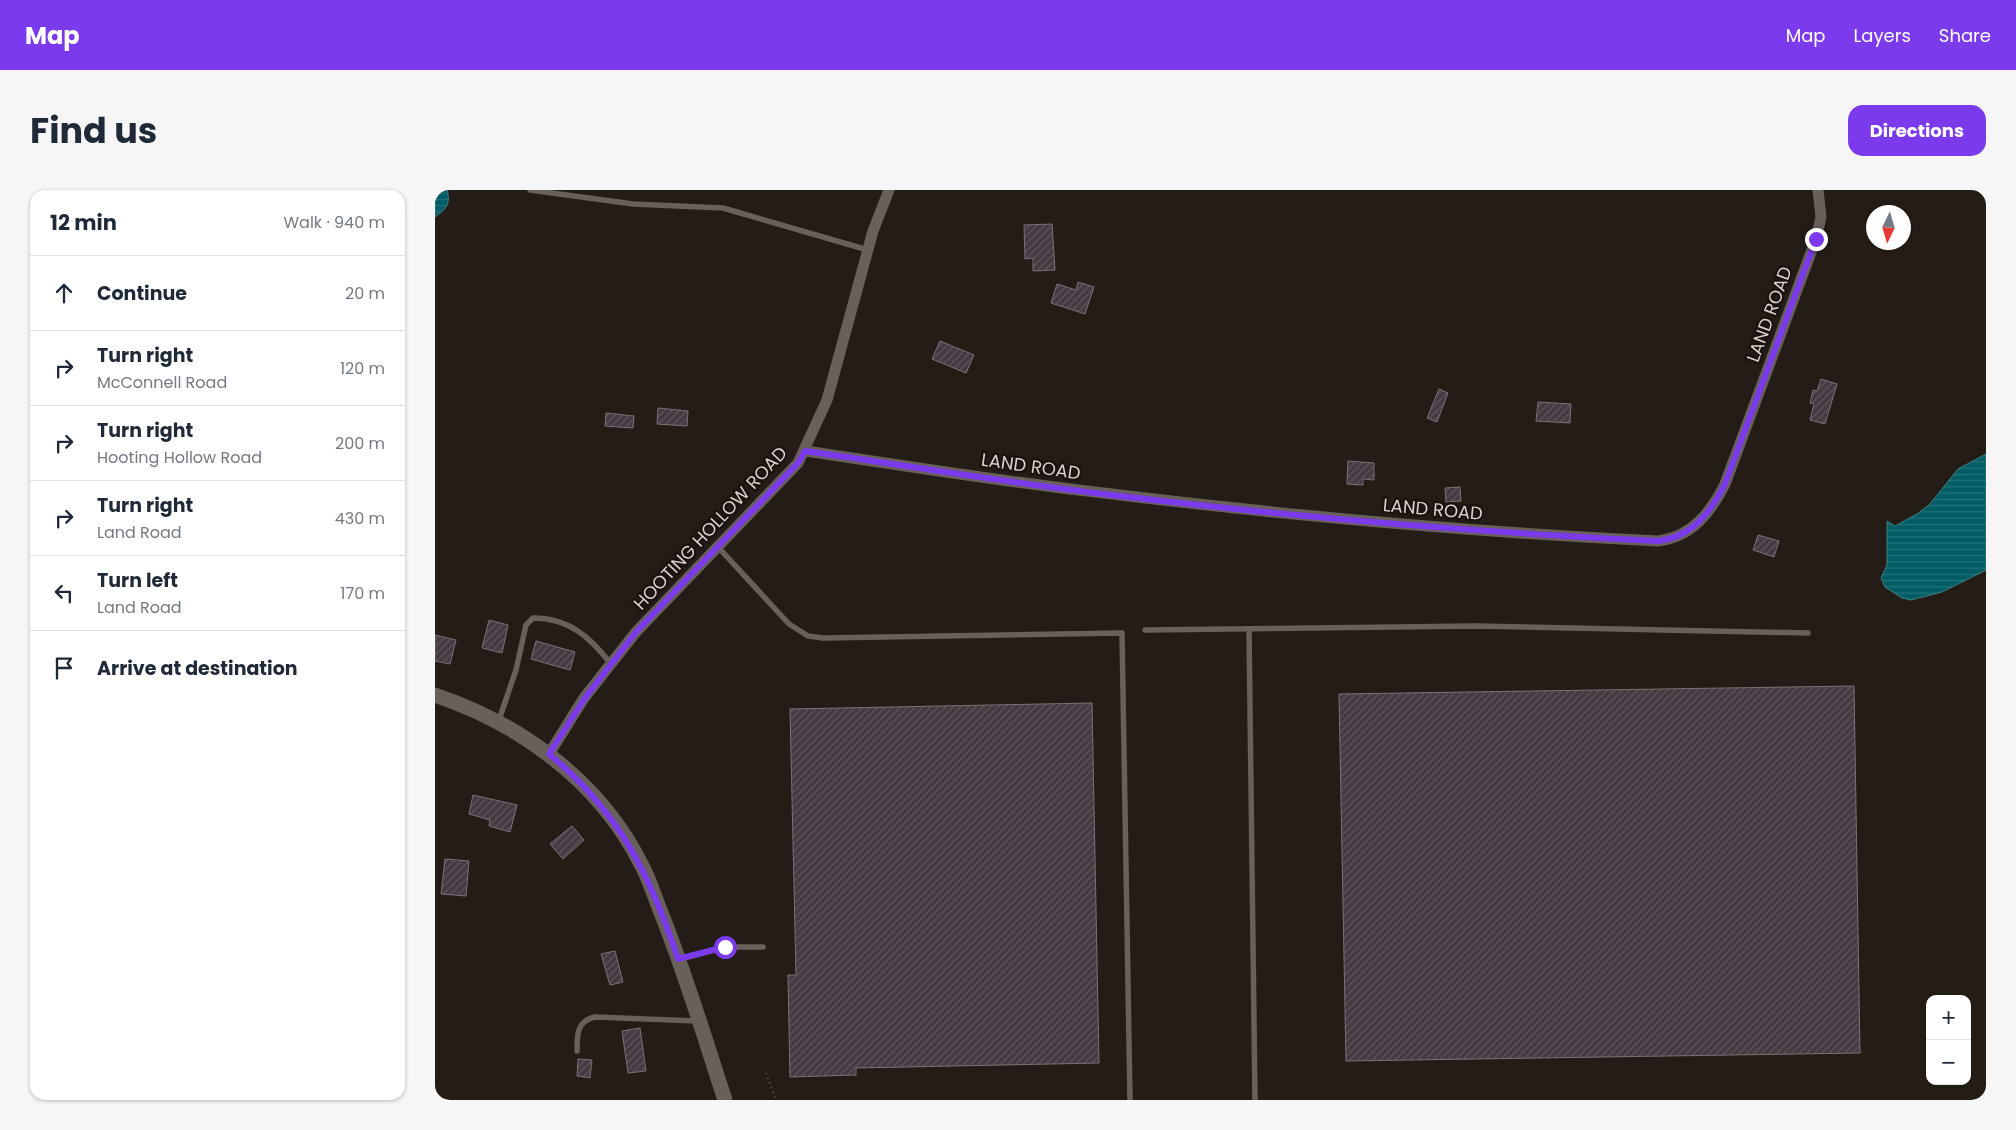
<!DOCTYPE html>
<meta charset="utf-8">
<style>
:root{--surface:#fff;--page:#f6f6f7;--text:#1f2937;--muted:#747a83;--line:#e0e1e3;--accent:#7c3aed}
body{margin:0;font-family:Poppins,sans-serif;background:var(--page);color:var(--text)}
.controls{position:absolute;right:15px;bottom:15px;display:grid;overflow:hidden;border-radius:10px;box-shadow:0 1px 4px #0004}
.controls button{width:45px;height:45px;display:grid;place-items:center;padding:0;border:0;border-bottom:1px solid var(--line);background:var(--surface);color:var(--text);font:25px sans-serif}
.compass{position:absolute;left:1431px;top:15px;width:45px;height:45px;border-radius:50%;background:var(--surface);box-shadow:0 1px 4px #0004;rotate:185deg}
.stop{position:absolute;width:15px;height:15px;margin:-11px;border:4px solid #7c3aed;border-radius:50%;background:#fff}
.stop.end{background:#7c3aed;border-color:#fff;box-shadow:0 1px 5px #0008}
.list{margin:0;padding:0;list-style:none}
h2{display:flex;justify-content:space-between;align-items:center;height:65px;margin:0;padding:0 20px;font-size:21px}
h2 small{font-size:16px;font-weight:400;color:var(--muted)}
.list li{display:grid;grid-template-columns:32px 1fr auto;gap:15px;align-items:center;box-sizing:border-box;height:75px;padding:0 20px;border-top:1px solid var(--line)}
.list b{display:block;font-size:19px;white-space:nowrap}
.list p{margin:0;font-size:16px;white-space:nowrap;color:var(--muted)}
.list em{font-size:16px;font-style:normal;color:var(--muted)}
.icon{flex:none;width:28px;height:28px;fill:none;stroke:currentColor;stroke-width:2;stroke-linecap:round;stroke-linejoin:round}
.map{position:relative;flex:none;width:1551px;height:910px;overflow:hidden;border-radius:15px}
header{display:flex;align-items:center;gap:30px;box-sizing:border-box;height:70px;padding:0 25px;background:var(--accent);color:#fff}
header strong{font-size:24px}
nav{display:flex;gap:28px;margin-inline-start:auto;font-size:18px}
.intro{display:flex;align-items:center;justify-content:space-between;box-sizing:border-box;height:120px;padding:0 30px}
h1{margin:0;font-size:35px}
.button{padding:12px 22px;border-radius:15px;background:var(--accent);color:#fff;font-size:18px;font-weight:700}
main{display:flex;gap:30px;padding:0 30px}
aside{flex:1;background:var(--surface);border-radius:15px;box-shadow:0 1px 4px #0004}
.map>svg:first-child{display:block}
.water{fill:url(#water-rules);stroke:#408084}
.building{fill:url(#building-hatch);stroke:#7a7178}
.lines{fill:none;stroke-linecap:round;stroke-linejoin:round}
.path{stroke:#5e5852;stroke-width:2.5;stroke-dasharray:1 4;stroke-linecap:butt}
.service{stroke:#69605a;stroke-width:5.5}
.minor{stroke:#69605a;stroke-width:11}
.tertiary{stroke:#69605a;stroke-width:15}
.route{stroke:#7c3aed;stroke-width:6}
.labels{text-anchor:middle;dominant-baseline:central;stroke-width:5;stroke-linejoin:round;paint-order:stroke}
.street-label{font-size:18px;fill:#d7d2ce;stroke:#1a130f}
</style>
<header>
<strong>Map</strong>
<nav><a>Map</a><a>Layers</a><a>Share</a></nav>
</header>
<div class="intro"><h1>Find us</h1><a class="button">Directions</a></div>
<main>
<aside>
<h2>12 min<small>Walk · 940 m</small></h2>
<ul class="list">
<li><svg class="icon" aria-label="ahead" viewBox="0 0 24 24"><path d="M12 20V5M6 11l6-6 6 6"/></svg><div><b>Continue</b></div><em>20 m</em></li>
<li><svg class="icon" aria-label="right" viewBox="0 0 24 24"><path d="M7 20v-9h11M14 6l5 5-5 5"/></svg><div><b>Turn right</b><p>McConnell Road</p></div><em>120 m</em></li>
<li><svg class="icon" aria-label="right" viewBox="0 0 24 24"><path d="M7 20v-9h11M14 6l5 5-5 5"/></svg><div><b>Turn right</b><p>Hooting Hollow Road</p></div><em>200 m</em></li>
<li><svg class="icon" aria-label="right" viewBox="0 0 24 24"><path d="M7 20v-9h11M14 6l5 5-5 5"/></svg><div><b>Turn right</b><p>Land Road</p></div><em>430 m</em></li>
<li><svg class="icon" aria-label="left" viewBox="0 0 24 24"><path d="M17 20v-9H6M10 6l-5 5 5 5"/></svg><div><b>Turn left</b><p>Land Road</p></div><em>170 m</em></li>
<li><svg class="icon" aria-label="arrive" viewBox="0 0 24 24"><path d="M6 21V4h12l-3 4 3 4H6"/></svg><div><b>Arrive at destination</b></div></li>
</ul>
</aside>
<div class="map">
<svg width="1551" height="910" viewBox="0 0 1551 910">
<defs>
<pattern id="water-rules" width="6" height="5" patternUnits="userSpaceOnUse" patternTransform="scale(1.25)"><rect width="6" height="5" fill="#005d65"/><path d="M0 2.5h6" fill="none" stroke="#24737a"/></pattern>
<pattern id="building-hatch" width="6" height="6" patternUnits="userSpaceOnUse" patternTransform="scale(1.25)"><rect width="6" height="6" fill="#433b41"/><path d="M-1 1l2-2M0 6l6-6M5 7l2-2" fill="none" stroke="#5d565b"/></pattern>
</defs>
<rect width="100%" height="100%" fill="#241d17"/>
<g class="water">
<path d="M0,0H12C16,14 11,19 0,27Z"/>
<polygon points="1551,264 1551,380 1507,402 1476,410 1467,408 1450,397 1446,388 1452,375 1452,331 1460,336 1482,324 1495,314 1523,279"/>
</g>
<g class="building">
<polygon points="617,34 620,80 598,81 598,68 590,69 589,35"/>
<polygon points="643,92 659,97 650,124 616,113 622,94 641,100"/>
<polygon points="505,151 539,165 531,183 497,169"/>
<polygon points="1386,189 1402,194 1390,234 1375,230 1379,214 1375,213 1378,200 1382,201"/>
<polygon points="1004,199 1013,203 1002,232 992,228"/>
<polygon points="1103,212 1136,214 1135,233 1101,231"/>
<polygon points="223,218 253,221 252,236 222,234"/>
<polygon points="171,223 199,226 198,238 170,236"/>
<polygon points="913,271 939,273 939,290 928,289 928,295 912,294"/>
<polygon points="1025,297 1026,311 1011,312 1010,298"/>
<polygon points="1323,345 1344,351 1339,367 1318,360"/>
<polygon points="54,430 73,435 67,463 47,458"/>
<polygon points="0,445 21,450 15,474 0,471"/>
<polygon points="101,451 140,462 135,480 96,469"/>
<polygon points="1419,496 1425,863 911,871 904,504"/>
<polygon points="657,513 664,873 421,878 421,885 355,887 353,785 361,785 355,519"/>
<polygon points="38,605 82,615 75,642 54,636 55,630 34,624"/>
<polygon points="137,636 149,650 128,669 115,654"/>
<polygon points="10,669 34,671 31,706 6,704"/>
<polygon points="180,761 188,792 175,795 166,764"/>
<polygon points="205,838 211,881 193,883 187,841"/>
<polygon points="143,869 157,870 155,888 142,886"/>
</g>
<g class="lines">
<polyline class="path" points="331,883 341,910"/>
<g class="service">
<polyline points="95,0 198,14 288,18 433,60"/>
<polyline points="283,357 354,434 373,446 388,448 687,443 695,910"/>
<polyline points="814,439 820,910"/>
<polyline points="710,440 1041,436 1373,443"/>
<path d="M64,530L81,480L91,435L98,428C134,428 155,447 176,474"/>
<polyline points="245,769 290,757 328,757"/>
<path d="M142,861C142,844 142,831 160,827L262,831"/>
</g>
<g class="minor">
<path d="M370,261C467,275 563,291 660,302C847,325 1035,342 1223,351C1257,347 1276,322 1290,294L1381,49L1386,27L1383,0"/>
<polyline points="114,564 149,508 201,442 363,273 392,210 438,41 454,0"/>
</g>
<path class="tertiary" d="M0,505C86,534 165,592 206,674C214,688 219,705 225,720C250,782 269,846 290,910"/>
</g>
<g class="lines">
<path class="route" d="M290,757L243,769C215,684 184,622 114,564L150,508L201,442L363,273L370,261C467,275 563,291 660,303C847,326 1035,342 1223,351C1257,347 1276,322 1290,294L1381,49"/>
</g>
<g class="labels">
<g class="street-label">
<text transform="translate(1334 124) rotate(-70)">LAND ROAD</text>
<text transform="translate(596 276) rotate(8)">LAND ROAD</text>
<text transform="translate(998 319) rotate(5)">LAND ROAD</text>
<text transform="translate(275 338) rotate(-47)">HOOTING HOLLOW ROAD</text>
</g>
</g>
</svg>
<div class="controls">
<button>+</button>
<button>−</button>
</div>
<svg class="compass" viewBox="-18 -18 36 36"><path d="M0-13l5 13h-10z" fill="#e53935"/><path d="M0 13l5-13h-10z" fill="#747a83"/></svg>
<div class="stop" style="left:290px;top:757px"></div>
<div class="stop end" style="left:1381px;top:49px"></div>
</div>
</main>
